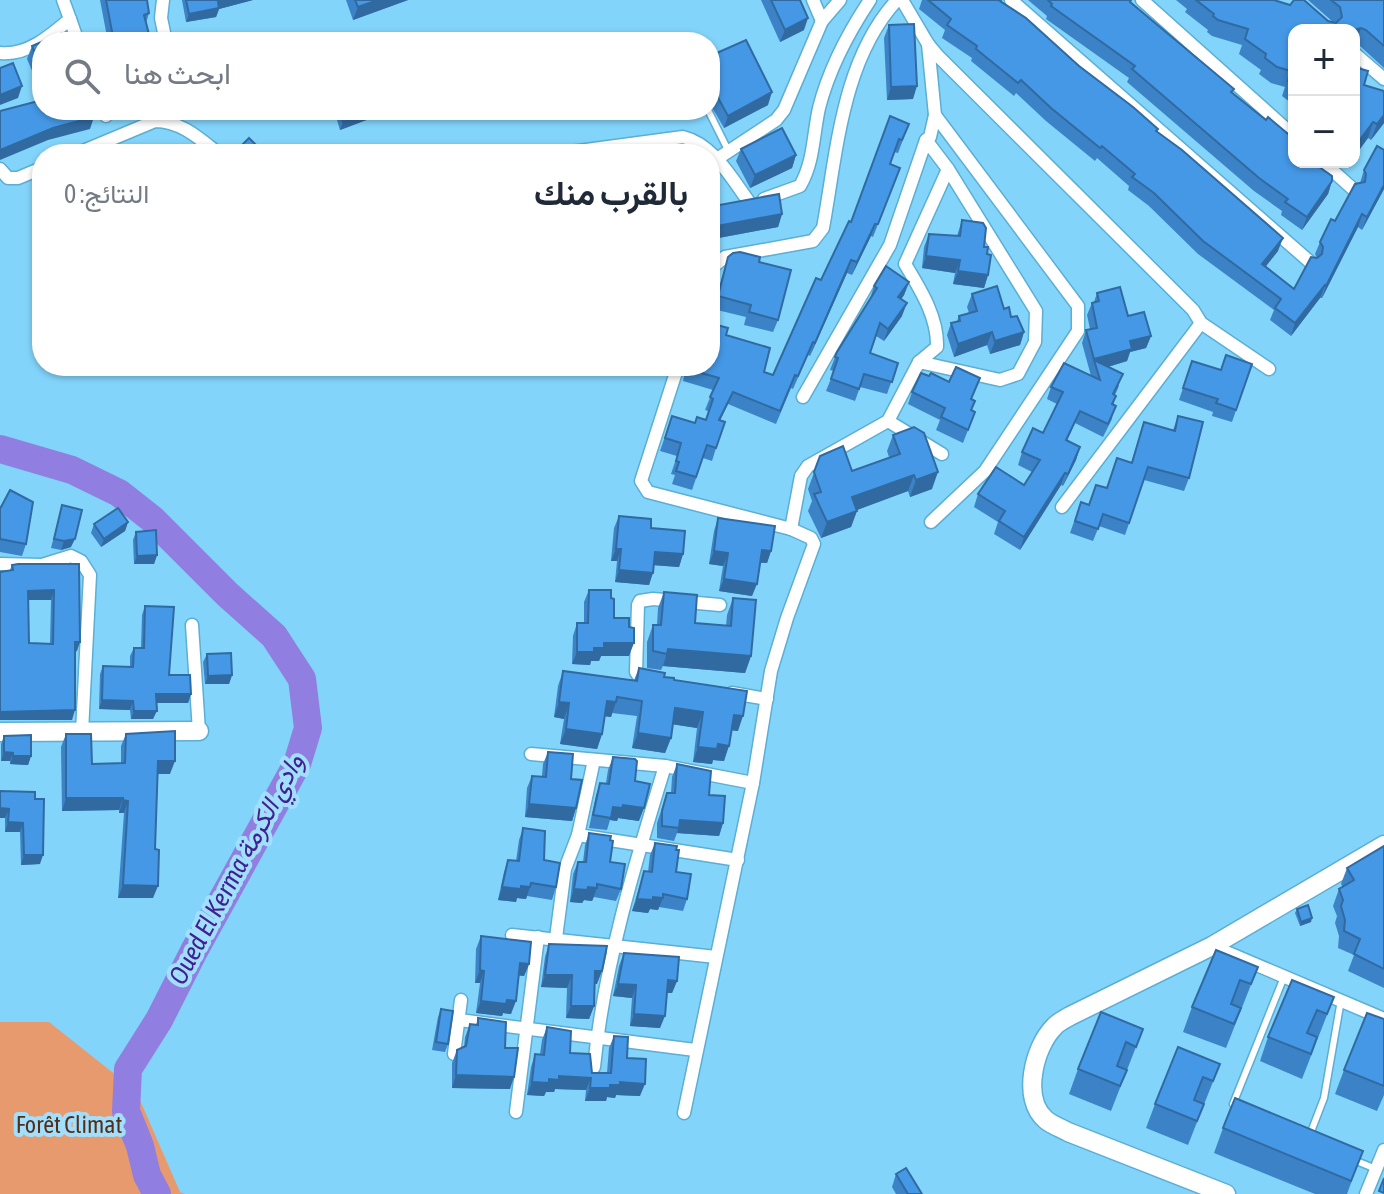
<!DOCTYPE html>
<html lang="ar">
<meta charset="utf-8">
<style>
:root{--surface:#fff;--page:#f2f2f3;--text:#1f2937;--muted:#747a83;--line:#e0e1e3}
body{margin:0;font-family:"Asap Condensed",Vazirmatn,sans-serif;background:var(--page);color:var(--text);direction:rtl}
.controls{position:absolute;right:24px;top:24px;display:grid;overflow:hidden;border-radius:16px;box-shadow:0 2px 6px #0004}
.controls button{width:72px;height:72px;display:grid;place-items:center;padding:0;border:0;border-bottom:2px solid var(--line);background:var(--surface);color:var(--text);font:40px sans-serif}
.list{margin:0;padding:0;list-style:none}
h2{display:flex;justify-content:space-between;align-items:center;height:104px;margin:0;padding:0 32px;font-size:34px}
h2 small{font-size:26px;font-weight:400;color:var(--muted)}
.icon{flex:none;width:44px;height:44px;fill:none;stroke:currentColor;stroke-width:2;stroke-linecap:round;stroke-linejoin:round}
.map{position:relative;flex:none;width:1384px;height:1194px;overflow:hidden;direction:ltr}
.search{position:absolute;background:var(--surface);box-shadow:0 2px 6px #0004;left:32px;top:32px;width:688px;height:88px;display:flex;align-items:center;gap:20px;box-sizing:border-box;padding:0 28px;border-radius:32px;color:var(--muted);font-size:30px}
.panel{position:absolute;background:var(--surface);box-shadow:0 2px 6px #0004;left:32px;top:144px;width:688px;height:232px;border-radius:32px;direction:rtl}
.map>svg:first-child{display:block}
.green{fill:#e89a6f}
.lines{fill:none;stroke-linecap:round;stroke-linejoin:round}
.river{stroke:#907fe0;stroke-width:28}
.lane-casing{stroke:#5caed3;stroke-width:9}
.street-casing{stroke:#5caed3;stroke-width:15}
.secondary-casing{stroke:#5caed3;stroke-width:21}
.lane{stroke:#fff;stroke-width:6}
.street{stroke:#fff;stroke-width:12}
.secondary{stroke:#fff;stroke-width:18}
.wall{fill:#3b83c6;fill-rule:evenodd}
.shaded-wall{fill:#306aa1}
.building{fill:#4598e6;stroke:#306aa1;stroke-width:2;fill-rule:evenodd}
.labels{text-anchor:middle;dominant-baseline:central;stroke-width:8;stroke-linejoin:round;paint-order:stroke}
.park-label{font-size:24px;fill:#562e16;stroke:#a0dffe}
.water-label{font-size:26px;font-style:italic;fill:#432091;stroke:#a0dffe}
</style>
<div class="map">
<svg width="1384" height="1194" viewBox="0 0 1384 1194">
<rect width="100%" height="100%" fill="#83d4fb"/>
<polygon class="green" points="0,1022 49,1022 136,1091 180,1192 185,1194 0,1194"/>
<g class="lines">
<polyline class="river" points="0,449 72,470 119,493 152,519 227,594 274,636 302,679 308,728 297,764 194,951 159,1020 128,1069 126,1111 140,1146 147,1175 157,1194"/>
<g class="lane-casing">
<g id="lane">
<polyline points="708,110 728,150"/>
<polyline points="1233,1104 1284,977"/>
<polyline points="1309,1137 1324,1098 1341,1000"/>
<polyline points="1354,1160 1376,1169"/>
</g>
</g>
<g class="street-casing">
<g id="street">
<polyline points="163,0 161,18 166,42"/>
<polyline points="813,0 822,21 840,0"/>
<polyline points="902,0 928,44 938,56 1193,310 1201,323 1269,369"/>
<polyline points="1011,0 1310,262"/>
<polyline points="1142,0 1294,136"/>
<polyline points="70,19 78,42"/>
<polyline points="928,44 935,115 1078,306 1078,331 985,471 931,522"/>
<path d="M0,53C27,56 50,36 70,19L63,0"/>
<polyline points="1354,53 1384,79"/>
<polyline points="103,110 106,116"/>
<path d="M76,154L155,121C181,121 200,139 219,154"/>
<path d="M556,154L683,137C713,144 732,179 749,202"/>
<polyline points="717,159 776,120 784,110 822,21"/>
<polyline points="1323,162 1353,189"/>
<polyline points="0,169 8,178 18,178 42,168"/>
<path d="M764,199L800,186C814,162 813,135 819,108C829,69 848,33 870,0"/>
<path d="M710,269L725,257L813,241L823,228C837,151 842,60 897,0"/>
<path d="M919,362L937,347C938,317 920,289 905,264L948,169"/>
<polyline points="678,366 641,481 648,492 791,529 811,538 814,544 787,618 771,671 753,783 684,1113"/>
<polyline points="803,397 890,245 926,140 930,137 935,115"/>
<polyline points="888,421 942,454"/>
<polyline points="1062,507 1201,323"/>
<polyline points="791,529 801,476 808,466 888,421 919,362 1000,380 1018,374 1035,342 1036,311 948,169 926,140"/>
<polyline points="0,564 42,565 71,556 81,561 90,575 82,732"/>
<polyline points="192,625 199,731"/>
<polyline points="650,679 638,675 636,672 638,605 640,601 653,599 720,605"/>
<polyline points="732,693 767,699"/>
<polyline points="531,754 665,766 753,783"/>
<polyline points="578,835 738,860"/>
<polyline points="512,935 716,957"/>
<polyline points="556,938 565,869 578,835 594,760"/>
<polyline points="1212,946 1384,1019"/>
<polyline points="459,1020 695,1050"/>
<polyline points="454,1054 461,1000"/>
<path d="M594,1067C604,965 635,863 665,766"/>
<polyline points="516,1112 538,937"/>
<polyline points="1366,1194 1384,1150"/>
</g>
</g>
<g class="secondary-casing">
<g id="secondary">
<polyline points="0,732 199,731"/>
<path d="M1226,1194L1068,1132C1061,1128 1052,1125 1046,1120C1021,1099 1034,1047 1054,1027C1058,1022 1065,1019 1070,1016L1212,946L1384,845"/>
</g>
</g>
<use href="#lane" class="lane"/>
<use href="#street" class="street"/>
<use href="#secondary" class="secondary"/>
</g>
<g class="wall">
<polygon points="100,0 147,0 149,13 146,23 151,42 108,42"/>
<polygon points="182,0 253,0 219,9 216,17 186,22"/>
<polygon points="346,0 408,0 353,20"/>
<polygon points="761,0 800,0 804,30 780,42"/>
<polygon points="922,0 1001,0 1001,2 1158,129 1157,132 1278,251 1266,266 1294,289 1317,258 1315,254 1320,242 1335,221 1360,183 1364,170 1384,150 1384,189 1362,230 1358,227 1322,298 1320,298 1291,336 1270,320 1274,310 1198,254 1149,206 1128,190 1129,186 1097,158 1095,161 1046,121 1016,93 1014,96 971,61 972,58 942,38 945,30 919,9"/>
<polygon points="1028,0 1130,0 1130,3 1233,93 1294,162 1332,181 1328,194 1302,230 1281,215 1282,211 1254,191 1127,82 1129,78 1046,19 1047,16"/>
<polygon points="1176,0 1274,0 1333,22 1308,0 1384,0 1384,68 1360,46 1355,44 1354,47 1354,30 1294,30 1294,105 1282,96 1285,87 1271,83 1259,74 1261,70 1239,54 1242,45 1212,36 1207,32 1208,30 1185,12 1187,9"/>
<polygon points="889,25 913,99 887,100 884,38"/>
<polygon points="42,42 42,88 40,89 27,59 32,46"/>
<polygon points="710,56 768,105 724,128 710,104"/>
<polygon points="1354,67 1364,85 1384,91 1384,123 1371,140 1368,138 1354,157"/>
<polygon points="334,110 380,110 377,116 340,130"/>
<polygon points="442,110 466,110 445,118"/>
<polygon points="890,116 909,124 898,153 894,152 890,164 900,168 873,237 871,236 852,275 847,273 810,356 808,355 793,389 791,388 776,424 728,404 720,421 716,448 712,461 703,458 692,490 672,484 675,475 671,474 677,456 660,451 672,416 695,423 705,420 708,411 705,410 713,390 683,381 686,366 710,366 726,335 764,372 773,375 851,222"/>
<polygon points="240,147 262,154 241,154 238,152"/>
<polygon points="741,149 796,155 792,168 750,188 736,161"/>
<polygon points="714,206 782,214 778,227 713,239 710,217"/>
<polygon points="962,220 984,247 987,254 988,275 984,288 953,284 955,273 922,268 924,247 929,234 957,236"/>
<polygon points="728,257 759,262 778,320 773,332 744,325 746,317 713,309"/>
<polygon points="909,282 904,295 901,299 902,316 884,341 876,336 870,353 898,363 887,394 860,387 855,401 826,391 834,371 830,370 837,352 870,299 874,286"/>
<polygon points="1097,293 1151,336 1146,348 1130,352 1127,361 1108,367 1119,386 1115,395 1112,419 1103,437 1075,423 1067,441 1080,447 1076,460 1063,486 1061,485 1020,550 994,534 998,522 974,507 978,494 1024,485 1032,472 1018,465 1022,452 1043,433 1057,404 1047,399 1051,387 1091,376 1082,343 1086,330 1090,329 1087,315 1092,303 1094,302"/>
<polygon points="972,294 1004,309 1024,332 1020,345 990,354 987,345 954,357 947,335 951,323 957,321 959,316 969,313 967,307"/>
<polygon points="1192,361 1221,370 1252,364 1232,422 1212,416 1213,412 1179,400"/>
<polygon points="912,392 972,400 971,410 975,412 963,443 936,430 940,420 908,404"/>
<polygon points="1178,416 1189,478 1184,491 1144,480 1125,535 1099,526 1093,541 1070,533 1081,502 1089,504 1107,488 1131,463 1144,422 1173,430"/>
<polygon points="893,435 932,489 910,497 908,491 857,510 851,527 821,538 808,511 812,501 808,489 820,456 852,471 889,457 887,451"/>
<polygon points="62,505 71,547 61,550 51,548"/>
<polygon points="0,507 26,544 22,556 0,552"/>
<polygon points="619,516 651,528 683,554 679,567 654,565 649,585 615,582 617,561 611,561 614,528"/>
<polygon points="718,518 771,551 767,563 760,563 752,596 719,591 723,566 709,564 714,531"/>
<polygon points="128,522 125,531 101,547 91,533 94,524"/>
<polygon points="136,532 157,555 154,564 134,564 133,540"/>
<path d="M79,564L77,651L75,652L72,720H0V572L10,570L12,565ZM28,600H51L50,644L29,643Z"/>
<polygon points="589,590 611,598 614,618 629,656 601,656 599,661 591,661 590,665 572,664 573,636 577,623 584,623 584,602"/>
<polygon points="664,592 695,623 726,626 727,615 733,598 751,656 745,673 663,666 661,670 647,668 647,642 653,625 657,625 658,608"/>
<polygon points="145,606 169,675 191,694 188,703 156,703 153,719 131,719 130,710 99,709 100,674 103,666 130,667 130,656 134,648 141,648 142,615"/>
<polygon points="207,654 232,675 229,684 205,684 203,662"/>
<polygon points="639,668 674,680 738,731 732,730 724,761 713,760 712,764 693,762 697,728 673,724 671,738 665,753 632,748 637,716 612,713 611,717 605,716 602,734 597,749 560,744 564,719 554,717 558,686 563,671 634,680"/>
<polygon points="66,734 92,764 121,764 121,746 126,734 170,774 158,774 153,898 118,898 124,813 119,813 119,810 62,811 61,747"/>
<polygon points="4,736 31,756 28,765 10,764 10,761 1,761 1,744"/>
<polygon points="548,752 571,779 576,808 572,821 525,817 527,788 532,776 542,776 543,764"/>
<polygon points="613,757 635,781 639,821 618,818 617,821 610,820 607,830 589,828 596,795 600,783 606,783 608,770"/>
<polygon points="677,764 709,795 723,823 719,836 677,833 674,841 657,838 657,823 667,793 671,793 672,777"/>
<polygon points="0,791 35,792 40,864 21,865 20,832 5,832 5,818 0,818"/>
<polygon points="523,828 544,860 556,887 552,900 527,896 526,899 517,898 516,902 498,900 504,872 508,860 516,861 519,840"/>
<polygon points="589,833 610,862 621,889 616,901 594,897 592,901 584,900 582,903 570,902 573,874 578,862 583,862 585,845"/>
<polygon points="655,843 676,872 687,899 683,911 659,907 658,910 650,909 648,913 632,911 644,871 648,872 650,855"/>
<polygon points="1384,846 1384,988 1348,971 1354,955 1338,948 1339,936 1335,923 1337,916 1333,906 1339,889 1343,887 1341,884 1347,868"/>
<polygon points="1297,909 1311,922 1300,926 1295,913"/>
<polygon points="481,936 529,964 524,976 518,975 511,1014 503,1013 502,1016 476,1013 480,983 475,983 476,949"/>
<polygon points="549,944 597,984 595,984 594,1006 589,1019 566,1018 567,988 541,987 545,957"/>
<polygon points="624,953 677,981 672,993 667,993 660,1028 630,1026 632,998 613,996 619,966"/>
<polygon points="1258,967 1226,1048 1183,1032 1192,1007"/>
<polygon points="1334,997 1302,1079 1260,1061 1268,1037"/>
<polygon points="441,1009 448,1044 445,1052 432,1050 438,1017"/>
<polygon points="478,1018 505,1048 510,1089 452,1088 452,1063 457,1050 464,1047 465,1037 470,1024 476,1025"/>
<polygon points="1384,1019 1384,1095 1377,1111 1335,1094 1344,1070"/>
<polygon points="547,1027 570,1053 592,1073 607,1073 609,1048 614,1036 627,1058 640,1096 616,1095 615,1098 607,1097 606,1101 585,1101 586,1090 555,1089 554,1092 546,1092 544,1096 527,1095 531,1067 535,1054 540,1054 542,1040"/>
<polygon points="1143,1029 1111,1111 1069,1094 1078,1069"/>
<polygon points="1220,1064 1188,1145 1146,1128 1155,1104"/>
<polygon points="1223,1128 1354,1175 1347,1194 1315,1194 1214,1153"/>
<polygon points="896,1174 922,1194 896,1194 892,1187"/>
</g>
<g class="shaded-wall">
<polygon points="225,0 253,0 219,9 216,17 186,22 189,14"/>
<polygon points="378,0 408,0 353,20 358,7"/>
<polygon points="808,18 804,30 780,42 785,30"/>
<polygon points="1361,28 1355,44 1354,44 1354,30"/>
<polygon points="22,86 18,98 0,105 0,95"/>
<polygon points="917,86 913,99 887,100 891,87"/>
<polygon points="772,92 768,105 724,128 728,116"/>
<polygon points="375,110 380,110 377,116 340,130 343,122"/>
<polygon points="448,110 466,110 445,118"/>
<polygon points="1384,115 1384,123 1371,140 1377,124"/>
<polygon points="94,117 90,129 48,140 0,160 0,150 53,128"/>
<polygon points="1373,122 1368,138 1354,157 1359,141"/>
<polygon points="796,155 792,168 750,188 755,175"/>
<polygon points="1332,181 1328,194 1302,230 1307,217"/>
<polygon points="1384,185 1384,189 1362,230 1367,217"/>
<polygon points="782,214 778,227 713,239 717,226"/>
<polygon points="1362,214 1358,227 1322,298 1326,286"/>
<polygon points="875,224 871,236 852,275 857,262"/>
<polygon points="1283,238 1278,251 1258,276 1262,264"/>
<polygon points="926,256 960,260 955,273 922,268"/>
<polygon points="851,260 847,273 810,356 815,343"/>
<polygon points="958,271 988,275 984,288 953,284"/>
<polygon points="909,282 904,295 894,310 898,297"/>
<polygon points="1325,285 1320,298 1291,336 1295,323"/>
<polygon points="907,303 902,316 884,341 888,329"/>
<polygon points="992,332 987,345 954,357 958,344"/>
<polygon points="1024,332 1020,345 990,354 995,341"/>
<polygon points="1151,336 1146,348 1130,352 1127,361 1097,370 1094,360 1090,372 1094,359 1130,341"/>
<polygon points="1080,447 1076,460 1063,486 1068,474"/>
<polygon points="938,472 932,489 910,497 916,480"/>
<polygon points="1065,473 1061,485 1020,550 1024,537"/>
<polygon points="914,475 908,491 846,514 852,497"/>
<polygon points="857,511 851,527 821,538 827,522"/>
<polygon points="128,522 125,531 101,547 104,539"/>
<polygon points="75,539 71,547 61,550 64,541"/>
<polygon points="616,549 621,549 617,561 611,561"/>
<polygon points="762,550 771,551 767,563 757,562"/>
<polygon points="714,551 728,553 723,566 709,564"/>
<polygon points="655,552 683,554 679,567 651,565"/>
<polygon points="157,555 154,564 134,564 137,556"/>
<polygon points="619,570 653,573 649,585 615,582"/>
<polygon points="724,579 757,584 752,596 719,591"/>
<polygon points="54,590 51,600 25,600 28,591"/>
<polygon points="75,642 80,642 77,651 72,652"/>
<polygon points="604,643 634,643 629,656 601,656 599,661 591,661 590,665 572,664 577,652 594,648"/>
<polygon points="668,649 751,656 745,673 663,666"/>
<polygon points="232,675 229,684 205,684 208,676"/>
<polygon points="156,694 191,694 188,703 153,703"/>
<polygon points="102,700 133,701 130,710 99,709"/>
<polygon points="607,701 616,702 611,717 601,716"/>
<polygon points="559,702 569,703 564,719 554,717"/>
<polygon points="675,708 703,712 697,728 670,724"/>
<polygon points="75,710 72,720 0,720 0,712 3,711"/>
<polygon points="134,711 157,711 153,719 131,719"/>
<polygon points="734,715 743,716 738,731 728,730"/>
<polygon points="566,729 602,734 597,749 560,744"/>
<polygon points="638,733 671,738 665,753 632,748"/>
<polygon points="718,744 729,746 724,761 713,760 712,764 693,762 698,747"/>
<polygon points="4,752 13,753 10,761 1,761"/>
<polygon points="13,756 31,756 28,765 10,764"/>
<polygon points="158,761 175,761 170,774 154,774"/>
<polygon points="66,798 123,798 119,810 62,811"/>
<polygon points="123,800 128,801 124,813 119,813"/>
<polygon points="529,804 576,808 572,821 525,817"/>
<polygon points="623,805 644,808 639,821 618,818 617,821 610,820 613,807"/>
<polygon points="0,808 9,809 5,818 0,818"/>
<polygon points="680,820 723,823 719,836 677,833"/>
<polygon points="8,822 23,823 20,832 5,832"/>
<polygon points="24,855 43,855 40,864 21,865"/>
<polygon points="123,885 158,886 153,898 118,898"/>
<polygon points="521,886 530,887 526,899 517,898 516,902 498,900 502,887"/>
<polygon points="588,887 597,888 592,901 584,900 582,903 570,902 574,889"/>
<polygon points="653,897 663,898 658,910 650,909 648,913 632,911 637,899"/>
<polygon points="1312,918 1311,922 1300,926 1301,922"/>
<polygon points="520,963 529,964 524,976 515,975"/>
<polygon points="480,970 484,971 480,983 475,983"/>
<polygon points="595,971 602,971 597,984 591,984"/>
<polygon points="545,975 572,975 567,988 541,987"/>
<polygon points="668,980 677,981 672,993 663,993"/>
<polygon points="618,984 636,985 632,998 613,996"/>
<polygon points="507,1000 516,1001 511,1014 503,1013 502,1016 476,1013 481,1001"/>
<polygon points="571,1006 594,1006 589,1019 566,1018"/>
<polygon points="634,1014 665,1016 660,1028 630,1026"/>
<polygon points="456,1075 514,1077 510,1089 452,1088"/>
<polygon points="559,1076 591,1078 586,1090 555,1089 554,1092 546,1092 544,1096 527,1095 532,1082 549,1079"/>
<polygon points="620,1082 645,1084 640,1096 616,1095 615,1098 607,1097 606,1101 585,1101 590,1088"/>
</g>
<g class="building">
<polygon points="106,0 147,0 149,13 144,15 151,42 114,42"/>
<polygon points="186,0 225,0 218,2 219,8 189,14"/>
<polygon points="355,0 378,0 358,7"/>
<polygon points="771,0 800,0 808,18 785,30"/>
<polygon points="928,0 1001,0 1000,1 1026,18 1079,66 1133,107 1158,129 1156,131 1182,150 1283,238 1262,264 1294,289 1311,257 1317,258 1322,254 1323,247 1320,242 1331,219 1335,221 1355,184 1365,182 1366,174 1364,170 1377,146 1384,150 1384,185 1367,217 1362,214 1326,286 1325,285 1295,323 1275,308 1281,299 1203,241 1154,193 1132,177 1135,174 1102,146 1100,148 1051,108 1021,80 1018,83 976,49 977,46 947,25 951,19"/>
<polygon points="1048,0 1131,0 1130,2 1234,89 1231,92 1266,120 1268,117 1294,139 1294,162 1312,162 1332,176 1332,181 1307,217 1285,202 1288,199 1259,178 1132,69 1135,66 1051,6 1052,4"/>
<polygon points="1196,0 1274,0 1290,5 1294,0 1304,0 1328,21 1336,23 1342,17 1340,7 1331,0 1384,0 1384,46 1366,30 1361,28 1354,30 1294,30 1294,85 1288,81 1291,71 1277,67 1265,58 1266,54 1245,39 1248,29 1218,20 1213,16 1214,14"/>
<polygon points="914,24 917,86 891,87 889,25"/>
<polygon points="62,33 66,42 42,42 42,70 32,46"/>
<polygon points="358,38 359,42 346,42"/>
<polygon points="746,40 772,92 728,116 710,83 710,71 714,69 710,61 710,56"/>
<polygon points="13,63 22,86 0,95 0,68"/>
<polygon points="1354,67 1368,71 1364,85 1384,91 1384,115 1377,124 1373,122 1359,141 1354,137"/>
<polygon points="42,100 42,110 92,110 94,117 53,128 0,150 0,111"/>
<polygon points="340,110 375,110 343,122"/>
<polygon points="890,116 909,124 902,140 899,139 890,164 900,168 878,224 875,224 857,262 851,260 815,343 813,342 798,376 795,375 780,411 733,392 719,420 725,422 716,448 707,445 696,477 676,471 679,462 676,461 681,443 665,438 672,416 695,423 697,417 706,420 713,399 710,397 719,378 687,369 688,366 710,366 710,323 728,328 726,335 770,348 764,372 773,375 816,278 821,280 849,221 851,222"/>
<polygon points="782,128 796,155 755,175 741,149"/>
<polygon points="249,138 263,152 260,154 246,154 240,147"/>
<polygon points="665,149 678,150 677,154 665,154"/>
<polygon points="779,194 782,214 717,226 714,206"/>
<polygon points="962,220 983,223 986,228 984,247 988,247 987,254 991,255 988,275 958,271 960,260 926,256 929,234 960,236"/>
<polygon points="740,252 760,257 759,262 791,270 778,320 749,312 751,305 718,296 728,257 733,253"/>
<polygon points="886,266 909,282 898,297 907,303 888,329 880,323 870,353 898,363 892,382 864,374 859,389 831,379 838,358 835,357 837,352 877,288 874,286"/>
<polygon points="997,286 1004,309 1009,307 1011,317 1017,316 1024,332 995,341 992,332 958,344 951,323 960,321 959,316 977,311 972,294"/>
<polygon points="1120,287 1128,316 1144,312 1151,336 1130,341 1132,349 1094,359 1086,330 1097,328 1092,303 1099,301 1097,293"/>
<polygon points="1226,355 1252,364 1236,410 1216,403 1218,399 1183,388 1192,361 1221,370"/>
<polygon points="1094,360 1123,374 1113,394 1116,396 1112,404 1116,406 1108,424 1080,411 1066,440 1080,447 1068,474 1065,473 1024,537 999,521 1005,511 978,494 996,467 1024,485 1040,460 1022,452 1033,428 1043,433 1063,392 1051,387 1064,363 1100,380"/>
<polygon points="956,367 980,378 971,399 975,401 971,410 975,412 968,430 941,417 945,408 912,392 921,373 929,376 931,373 949,382"/>
<polygon points="1178,416 1203,422 1189,478 1148,467 1129,523 1103,514 1098,529 1075,521 1081,502 1089,505 1096,485 1107,488 1117,458 1132,463 1144,422 1175,431"/>
<polygon points="914,427 924,433 938,472 916,480 914,475 852,497 857,511 827,522 814,494 821,492 814,472 820,456 843,446 852,471 900,454 893,435"/>
<polygon points="10,490 33,502 26,544 0,539 0,507 1,507"/>
<polygon points="62,505 82,510 75,539 64,541 54,539"/>
<polygon points="118,508 128,522 104,539 94,524"/>
<polygon points="619,516 651,519 651,528 685,531 683,554 655,552 653,573 619,570 621,549 616,549"/>
<polygon points="718,518 775,526 771,551 762,550 757,584 724,579 728,553 714,551"/>
<polygon points="156,530 157,555 137,556 136,532"/>
<path d="M18,564H79L80,642H75V710L0,712V572L13,570L12,565ZM54,590L53,644L29,643L28,591Z"/>
<polygon points="589,590 611,590 611,598 614,599 614,618 629,618 629,627 634,628 634,643 604,643 604,648 594,648 594,652 577,652 577,623 588,623"/>
<polygon points="664,592 697,595 695,623 731,626 733,598 756,600 751,656 668,649 667,654 653,651 653,625 661,625"/>
<polygon points="145,606 174,607 169,675 190,675 191,694 156,694 157,711 134,711 133,701 102,700 103,666 133,667 134,648 144,648"/>
<polygon points="231,653 232,675 208,676 207,654"/>
<polygon points="639,668 665,673 664,677 674,678 674,680 747,691 743,716 734,715 729,746 718,744 717,749 698,747 703,712 675,708 671,738 638,733 642,701 617,697 616,702 607,701 602,734 566,729 569,703 559,702 563,671 637,681"/>
<polygon points="175,731 175,761 158,761 155,849 159,850 158,886 123,885 128,801 123,800 123,798 66,798 66,734 91,734 92,764 125,763 126,734"/>
<polygon points="31,735 31,756 13,756 13,753 4,752 4,736"/>
<polygon points="548,752 573,754 571,779 582,780 576,808 529,804 532,776 546,777"/>
<polygon points="613,757 635,759 637,761 635,781 650,784 644,808 623,805 622,808 613,807 611,818 593,815 600,783 609,784"/>
<polygon points="677,764 711,771 709,795 725,796 723,823 680,820 679,828 662,826 662,811 667,793 675,793"/>
<polygon points="0,791 35,792 35,799 44,799 43,855 24,855 23,823 8,822 9,809 0,808"/>
<polygon points="523,828 545,831 544,860 560,863 556,887 531,883 530,887 521,886 521,889 502,887 508,860 519,861"/>
<polygon points="589,833 611,836 610,840 613,841 610,862 625,864 621,889 597,884 597,888 588,887 587,890 574,889 578,862 586,862"/>
<polygon points="655,843 677,846 676,850 679,850 676,872 691,874 687,899 663,894 663,898 653,897 653,900 637,899 644,871 652,872"/>
<polygon points="1384,846 1384,969 1354,954 1360,939 1344,931 1345,920 1341,906 1343,900 1339,889 1354,880 1347,868"/>
<polygon points="1308,905 1312,918 1301,922 1297,909"/>
<polygon points="481,936 531,942 529,964 520,963 516,1001 507,1000 506,1004 481,1001 484,971 480,970"/>
<polygon points="549,944 607,946 602,971 595,971 594,1006 571,1006 572,975 545,975"/>
<polygon points="1216,950 1258,967 1251,984 1240,980 1231,1004 1241,1008 1234,1024 1192,1007"/>
<polygon points="624,953 679,957 677,981 668,980 665,1016 634,1014 636,985 618,984"/>
<polygon points="1292,980 1334,997 1327,1014 1317,1010 1307,1033 1317,1037 1311,1054 1268,1037"/>
<polygon points="441,1009 453,1011 448,1044 436,1042"/>
<polygon points="1101,1012 1143,1029 1136,1047 1126,1042 1117,1066 1127,1070 1120,1086 1078,1069"/>
<polygon points="1367,1013 1384,1019 1384,1086 1344,1070"/>
<polygon points="478,1018 506,1022 505,1048 518,1048 514,1077 456,1075 457,1050 466,1046 470,1024 478,1025"/>
<polygon points="547,1027 571,1031 570,1053 590,1054 592,1073 611,1073 614,1036 628,1037 627,1058 646,1059 645,1084 620,1082 620,1085 610,1085 610,1088 590,1088 591,1078 559,1076 559,1080 549,1079 549,1083 532,1082 535,1054 544,1055"/>
<polygon points="1178,1047 1220,1064 1213,1081 1203,1077 1194,1100 1204,1104 1197,1121 1155,1104"/>
<polygon points="1235,1098 1363,1151 1351,1181 1223,1128"/>
<polygon points="906,1168 922,1194 908,1194 896,1174"/>
<polygon points="1384,1178 1384,1193 1379,1191"/>
</g>
<g class="labels">
<g class="park-label">
<text x="69" y="1124">Forêt Climat</text>
</g>
<g class="water-label">
<text transform="translate(236 869) rotate(-62)">Oued El Kerma وادي الكرمة</text>
</g>
</g>
</svg>
<div class="controls">
<button>+</button>
<button>−</button>
</div>
<div class="search"><svg class="icon" aria-label="search" viewBox="0 0 24 24"><circle cx="10" cy="10" r="6"/><path d="M15 15l6 6"/></svg>ابحث هنا</div>
<section class="panel">
<h2>بالقرب منك<small>النتائج: 0</small></h2>
<ul class="list">
</ul>
</section>
</div>
